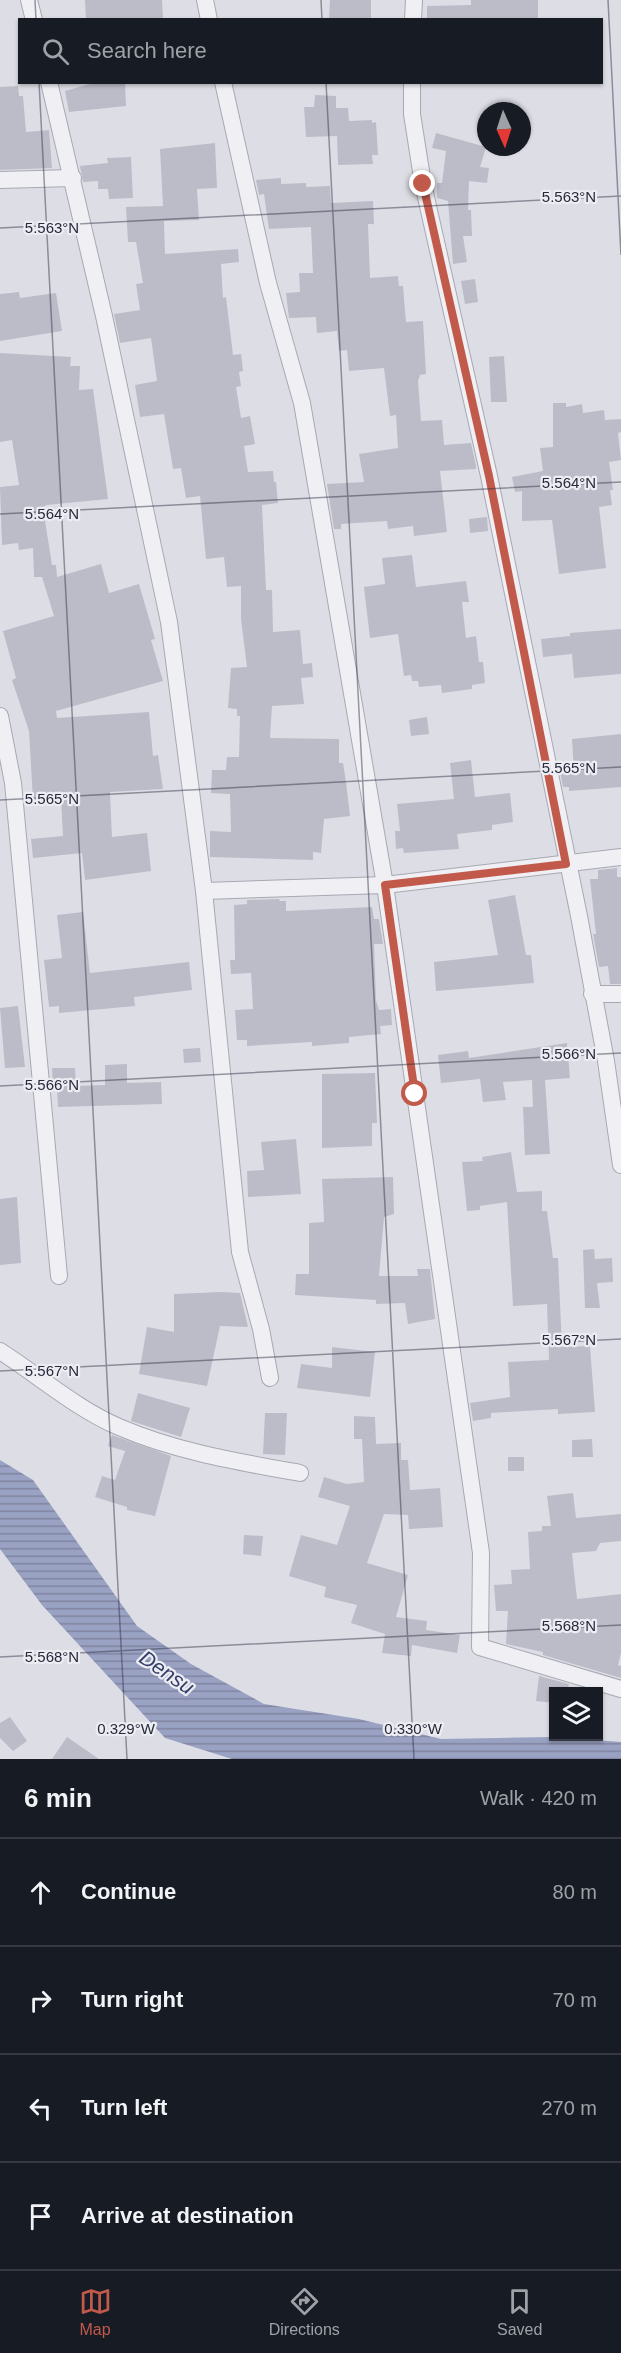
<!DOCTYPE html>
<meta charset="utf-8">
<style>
:root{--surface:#171b24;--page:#20242c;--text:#f1f3f6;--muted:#9ea1a6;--line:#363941;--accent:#c25a4b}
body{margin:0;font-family:Arial,sans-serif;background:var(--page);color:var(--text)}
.controls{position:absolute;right:18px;bottom:18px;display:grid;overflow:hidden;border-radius:0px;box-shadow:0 2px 4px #0004}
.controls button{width:54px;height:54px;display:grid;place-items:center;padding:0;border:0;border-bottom:2px solid var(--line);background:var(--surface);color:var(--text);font:30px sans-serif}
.compass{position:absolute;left:477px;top:102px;width:54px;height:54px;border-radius:50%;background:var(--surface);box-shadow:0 2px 4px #0004;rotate:177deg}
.stop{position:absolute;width:18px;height:18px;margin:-14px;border:4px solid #c25a4b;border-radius:50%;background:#fff}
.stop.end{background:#c25a4b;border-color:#fff;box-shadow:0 2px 6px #0008}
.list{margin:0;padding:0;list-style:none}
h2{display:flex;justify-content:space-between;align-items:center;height:78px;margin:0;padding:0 24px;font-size:26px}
h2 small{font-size:20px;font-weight:400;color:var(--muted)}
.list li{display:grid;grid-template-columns:39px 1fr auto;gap:18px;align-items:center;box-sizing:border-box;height:108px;padding:0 24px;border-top:2px solid var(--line)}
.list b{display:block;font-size:22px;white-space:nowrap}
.list em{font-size:20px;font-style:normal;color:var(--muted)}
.icon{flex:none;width:33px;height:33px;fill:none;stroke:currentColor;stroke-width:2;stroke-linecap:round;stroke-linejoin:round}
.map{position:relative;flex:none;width:621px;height:1759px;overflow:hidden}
.search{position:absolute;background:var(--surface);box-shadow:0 2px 4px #0004;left:18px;right:18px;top:18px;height:66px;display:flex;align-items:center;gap:15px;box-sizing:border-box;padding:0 21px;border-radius:0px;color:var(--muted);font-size:22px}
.sheet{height:510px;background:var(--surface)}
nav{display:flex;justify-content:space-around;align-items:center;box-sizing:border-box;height:84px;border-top:2px solid var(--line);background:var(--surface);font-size:16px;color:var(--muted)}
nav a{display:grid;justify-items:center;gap:3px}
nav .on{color:var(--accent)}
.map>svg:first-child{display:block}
.water{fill:url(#water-rules)}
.building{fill:#bbbcc8}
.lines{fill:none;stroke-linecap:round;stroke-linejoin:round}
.minor-casing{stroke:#a7a8b2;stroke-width:18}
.minor{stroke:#efeff4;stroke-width:16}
.route{stroke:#c25a4b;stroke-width:8}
.ticks{fill:none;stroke:#28293b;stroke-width:1.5;stroke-opacity:0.45}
.labels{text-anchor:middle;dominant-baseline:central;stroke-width:4.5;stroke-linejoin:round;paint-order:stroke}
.water-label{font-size:21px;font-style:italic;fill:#353e6b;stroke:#ecedf3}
.ticks-label{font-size:15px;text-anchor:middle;fill:#28293b;stroke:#ecedf3;stroke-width:4.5;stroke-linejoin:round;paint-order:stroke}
</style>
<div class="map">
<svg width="621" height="1759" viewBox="0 0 621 1759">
<defs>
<pattern id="water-rules" width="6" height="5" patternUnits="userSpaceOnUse" patternTransform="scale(1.5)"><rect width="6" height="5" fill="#9aa2c3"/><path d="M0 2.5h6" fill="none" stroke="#7e84a0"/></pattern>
</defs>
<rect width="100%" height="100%" fill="#dddee5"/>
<polygon class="water" points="0,1460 33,1480 137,1626 191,1664 264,1704 359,1719 441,1739 555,1737 621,1742 621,1759 232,1759 165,1738 42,1605 0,1549"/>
<g class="building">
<polygon points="85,0 162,0 163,20 86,20"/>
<polygon points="330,0 371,0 371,19 329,20"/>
<polygon points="471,0 538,0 538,20 427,20 427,6 471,5"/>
<polygon points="97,82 125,82 126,106 69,112 65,91"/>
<polygon points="18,86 19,96 23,96 26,132 49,130 52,168 0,170 0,87"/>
<polygon points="315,95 336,96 336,108 348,108 349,121 372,120 372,123 376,122 378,155 372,155 373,164 338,165 337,136 306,137 304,107 314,107"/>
<polygon points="436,133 486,147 480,167 489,168 487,183 469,181 468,210 471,210 472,236 463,236 467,262 453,264 448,201 437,198 437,183 442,183 446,151 432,148"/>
<polygon points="215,143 217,188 197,189 199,220 164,221 165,254 238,249 239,262 221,264 223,298 226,297 233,355 241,354 243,371 239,372 241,386 236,387 241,418 250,416 255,444 244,446 248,472 273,471 274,482 276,482 278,503 262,505 266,590 272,590 273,632 300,630 303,664 312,663 313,677 301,678 304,704 272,706 270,738 339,739 339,763 343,763 346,782 350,816 324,819 321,853 313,852 313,860 210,857 210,831 231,832 230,794 211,793 212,770 226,770 227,757 239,757 240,716 237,716 237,709 228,708 231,668 247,667 241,619 241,586 227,587 224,557 206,559 200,496 186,498 181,468 173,469 164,414 140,417 135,385 157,381 151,338 120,343 114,314 140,310 136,284 143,283 136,242 128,242 126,207 163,206 160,149"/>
<polygon points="131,157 133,198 109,199 108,189 98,189 98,181 83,182 80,166 108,163 107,158"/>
<polygon points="281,178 281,184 306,183 306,187 330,186 331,203 373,201 374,224 368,224 370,278 398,276 399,286 403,286 406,322 423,321 426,374 420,375 418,381 421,421 442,420 444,445 471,443 476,466 476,469 440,471 447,532 414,536 413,526 388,529 387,521 341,524 341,529 334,529 327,484 364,482 359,454 398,448 396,415 390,416 384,368 349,371 347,350 339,351 337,331 317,333 316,317 289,318 286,293 300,292 299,273 313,273 311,227 269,229 264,194 259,195 256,180"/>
<polygon points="475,279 478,302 465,304 461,281"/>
<polygon points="19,292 20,298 56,293 62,331 0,341 0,294"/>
<polygon points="0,353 71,357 70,366 80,366 79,390 93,389 108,499 46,505 43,508 52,565 56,565 57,577 101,564 109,593 139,584 155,639 151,640 163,681 56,711 57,718 149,712 153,756 158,755 163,789 110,792 112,837 147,833 151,871 85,880 82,853 33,858 31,839 63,836 61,798 33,800 29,731 12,680 16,678 3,631 54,616 42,577 34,577 33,548 19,550 18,543 2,545 0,487 19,485 12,440 0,442"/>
<polygon points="504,356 507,402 491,402 489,357"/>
<polygon points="553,403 566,403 566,407 582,404 583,413 604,410 605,420 621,419 621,432 618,433 621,460 609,462 613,490 610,490 612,505 599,507 606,568 559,574 552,520 522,521 522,491 515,492 512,477 543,471 540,448 553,447"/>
<polygon points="487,517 488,531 470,533 469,519"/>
<polygon points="412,555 416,587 466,581 469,602 462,602 466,638 476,636 479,662 483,662 485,683 472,685 472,689 442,693 441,685 419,687 418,681 412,681 411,675 404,676 398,634 370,638 364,587 385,584 382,558"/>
<polygon points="621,629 621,674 574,678 572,654 543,657 541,639 570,636 570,633"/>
<polygon points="427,717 429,734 411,736 409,720"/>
<polygon points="621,734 621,787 569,791 569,787 563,787 560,772 574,771 572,739"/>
<polygon points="471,760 475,797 510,793 513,822 492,825 492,830 457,834 459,849 404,853 403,848 396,849 395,831 400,831 397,804 454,799 450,763"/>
<polygon points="617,868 617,877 621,877 621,984 610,984 608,966 599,967 593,934 596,934 590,879 598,879 598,870"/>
<polygon points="515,895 526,955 531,955 534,983 436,991 434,962 498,955 488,900"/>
<polygon points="279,899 280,901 286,901 286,911 372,907 374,919 379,919 383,944 374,944 376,1000 379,1010 391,1009 392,1025 380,1026 381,1034 349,1037 349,1043 312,1046 312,1042 247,1046 247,1040 237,1040 235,1010 253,1009 251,973 231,974 230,960 235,960 234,905 247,904 247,900"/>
<polygon points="83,912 90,973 189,962 192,990 134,997 135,1006 59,1013 59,1006 49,1007 44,960 62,958 57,915"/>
<polygon points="18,1006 25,1067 5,1068 0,1008"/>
<polygon points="567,1043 570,1078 545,1080 550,1154 525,1155 523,1107 533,1107 532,1080 503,1082 506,1100 483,1102 480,1079 441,1083 438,1055 468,1051 469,1058"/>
<polygon points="200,1048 201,1062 184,1063 183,1049"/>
<polygon points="127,1064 127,1083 161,1082 162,1104 58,1107 57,1086 53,1086 52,1068 75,1068 76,1086 105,1085 105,1065"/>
<polygon points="375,1073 377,1123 372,1123 372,1146 322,1148 322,1074"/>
<polygon points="296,1139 301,1194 248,1197 247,1171 264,1170 261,1142"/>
<polygon points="511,1152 517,1192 542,1191 542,1211 547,1211 553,1258 558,1258 562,1347 590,1346 595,1412 558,1414 558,1409 491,1413 491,1418 473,1421 470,1403 510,1397 508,1362 549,1360 547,1304 513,1306 507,1202 480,1206 480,1210 467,1211 462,1162 483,1161 482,1157"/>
<polygon points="393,1177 394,1214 384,1217 379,1276 418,1276 417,1269 430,1269 435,1319 408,1324 405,1303 376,1304 376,1300 295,1295 296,1274 309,1274 309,1223 324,1222 322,1179"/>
<polygon points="17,1197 21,1263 0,1265 0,1199"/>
<polygon points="594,1249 595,1259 612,1258 613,1282 597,1283 600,1308 585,1308 583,1250"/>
<polygon points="221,1292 240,1293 248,1327 220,1326 207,1386 139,1374 147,1327 174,1332 174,1294"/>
<polygon points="332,1347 375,1352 370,1397 297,1388 301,1364 332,1368"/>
<polygon points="138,1393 190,1408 181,1437 131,1421"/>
<polygon points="265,1413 287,1413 285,1455 263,1454"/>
<polygon points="354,1416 375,1417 376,1444 401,1443 401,1460 408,1460 410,1490 440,1488 443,1527 409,1529 408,1515 384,1514 367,1563 408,1575 396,1617 427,1621 426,1630 460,1635 457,1653 412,1645 411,1656 382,1653 385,1634 351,1623 357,1605 324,1597 326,1587 289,1576 301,1535 337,1545 350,1506 318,1497 324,1477 347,1484 364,1482 362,1439 354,1439"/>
<polygon points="112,1435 171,1456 155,1516 127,1510 127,1507 95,1497 102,1476 115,1480 125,1451 108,1446"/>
<polygon points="592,1439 593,1457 572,1457 572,1440"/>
<rect x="508" y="1457" width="16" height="14"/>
<polygon points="573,1493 576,1518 621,1514 621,1541 600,1543 596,1551 572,1553 577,1599 621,1594 621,1653 618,1665 621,1666 621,1678 543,1655 543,1652 506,1644 508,1611 496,1611 494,1585 512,1584 511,1570 530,1569 528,1532 542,1531 542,1526 551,1526 547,1496"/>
<polygon points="244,1535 263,1536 261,1556 243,1554"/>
<polygon points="539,1676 569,1684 567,1692 554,1692 554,1703 536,1701"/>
<polygon points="10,1717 27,1741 13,1751 0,1738 0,1723"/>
<polygon points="67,1737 99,1759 52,1759"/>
</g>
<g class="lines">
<g class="minor-casing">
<g id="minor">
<polyline points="29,0 34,20"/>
<polyline points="205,0 209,20"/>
<polyline points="413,20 414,0"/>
<polyline points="49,82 104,316 169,622 204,891 240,1252 261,1329 270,1378"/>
<polyline points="223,82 268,283 302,403 385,885 481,1553 480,1647 621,1689"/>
<polyline points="412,82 412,114 423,184 489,476 579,916 606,1061 621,1165"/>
<polyline points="0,180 73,178"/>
<polyline points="0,716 13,783 59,1276"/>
<polyline points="204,891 385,885 621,857"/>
<polyline points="592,994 621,994"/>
<path d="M0,1351C39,1376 77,1409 119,1427C177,1452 239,1462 300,1473"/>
</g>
</g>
<use href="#minor" class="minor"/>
</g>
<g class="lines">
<polyline class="route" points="415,1094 385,885 566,864 489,476 423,184"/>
</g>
<path class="ticks" d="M35,0L36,20M321,0L322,20M608,0L621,255M39,82L127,1759M326,82L414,1759M0,228L621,196M0,514L621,482M0,800L621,767M0,1086L621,1053M0,1371L621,1339M0,1657L621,1625"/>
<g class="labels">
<g class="water-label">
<text transform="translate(167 1672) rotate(34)">Densu</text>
</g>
</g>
<g class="ticks-label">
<text x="569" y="202">5.563°N</text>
<text x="52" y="233">5.563°N</text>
<text x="569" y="488">5.564°N</text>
<text x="52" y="519">5.564°N</text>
<text x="569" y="773">5.565°N</text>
<text x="52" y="804">5.565°N</text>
<text x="569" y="1059">5.566°N</text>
<text x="52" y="1090">5.566°N</text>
<text x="569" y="1345">5.567°N</text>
<text x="52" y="1376">5.567°N</text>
<text x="569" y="1631">5.568°N</text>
<text x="52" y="1662">5.568°N</text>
<text x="126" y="1734">0.329°W</text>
<text x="413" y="1734">0.330°W</text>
</g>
</svg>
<div class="controls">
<button><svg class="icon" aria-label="layers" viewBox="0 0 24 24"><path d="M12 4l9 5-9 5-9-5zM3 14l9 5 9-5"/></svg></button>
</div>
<svg class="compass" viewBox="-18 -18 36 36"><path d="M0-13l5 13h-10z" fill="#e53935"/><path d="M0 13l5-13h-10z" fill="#9ea1a6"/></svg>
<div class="stop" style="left:415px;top:1094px"></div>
<div class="stop end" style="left:423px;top:184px"></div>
<div class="search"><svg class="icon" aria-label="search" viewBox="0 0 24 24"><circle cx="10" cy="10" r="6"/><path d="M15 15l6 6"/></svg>Search here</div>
</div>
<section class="sheet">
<h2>6 min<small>Walk · 420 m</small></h2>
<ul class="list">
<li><svg class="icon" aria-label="ahead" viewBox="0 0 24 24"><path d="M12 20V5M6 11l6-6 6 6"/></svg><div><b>Continue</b></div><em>80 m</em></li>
<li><svg class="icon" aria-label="right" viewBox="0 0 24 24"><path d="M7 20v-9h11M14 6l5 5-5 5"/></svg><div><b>Turn right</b></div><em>70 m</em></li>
<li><svg class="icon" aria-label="left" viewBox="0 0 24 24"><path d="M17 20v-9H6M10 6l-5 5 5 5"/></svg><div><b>Turn left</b></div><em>270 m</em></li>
<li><svg class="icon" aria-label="arrive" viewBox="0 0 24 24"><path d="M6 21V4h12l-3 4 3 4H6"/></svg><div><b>Arrive at destination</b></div></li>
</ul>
</section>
<nav>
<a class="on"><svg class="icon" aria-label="map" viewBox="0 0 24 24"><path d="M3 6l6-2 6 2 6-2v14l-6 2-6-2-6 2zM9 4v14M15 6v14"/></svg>Map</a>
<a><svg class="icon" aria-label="directions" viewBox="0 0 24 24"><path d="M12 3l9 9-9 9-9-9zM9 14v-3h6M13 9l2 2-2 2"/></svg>Directions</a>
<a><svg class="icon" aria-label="saved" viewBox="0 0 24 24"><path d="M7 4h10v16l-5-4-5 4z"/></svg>Saved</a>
</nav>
